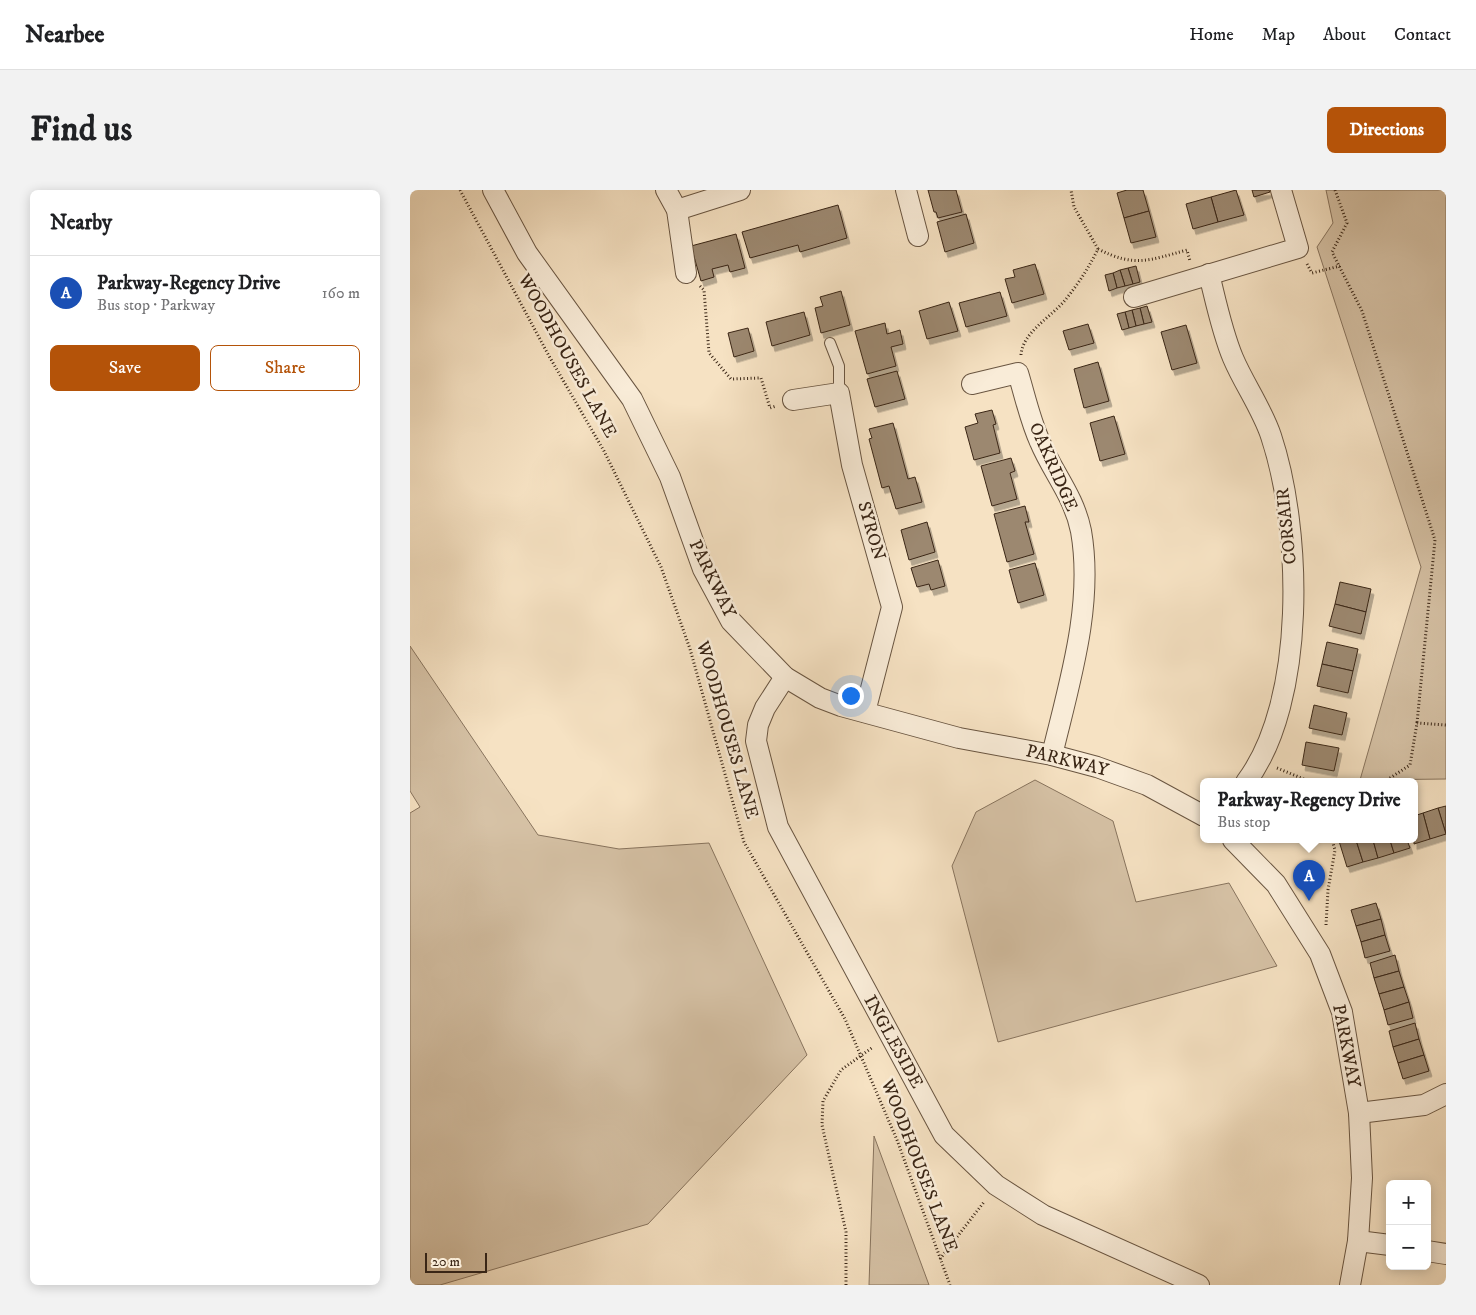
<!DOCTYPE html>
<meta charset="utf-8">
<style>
:root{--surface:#fff;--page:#f2f2f2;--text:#202124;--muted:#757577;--line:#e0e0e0;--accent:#b45309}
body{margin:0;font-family:"IM FELL DW Pica",serif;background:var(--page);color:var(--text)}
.controls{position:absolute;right:15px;bottom:15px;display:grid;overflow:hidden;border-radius:8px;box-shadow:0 2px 12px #0003}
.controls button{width:45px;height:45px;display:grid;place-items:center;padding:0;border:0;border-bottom:1px solid var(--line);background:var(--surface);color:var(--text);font:25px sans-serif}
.scale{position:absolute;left:15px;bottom:12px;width:62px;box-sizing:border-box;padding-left:5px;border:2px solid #3a2616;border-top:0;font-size:14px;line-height:18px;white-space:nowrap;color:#3a2616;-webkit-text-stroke:4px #f9ecd8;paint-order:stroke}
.you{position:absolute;left:440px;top:505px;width:18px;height:18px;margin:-12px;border:4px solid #fff;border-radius:50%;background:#1a73e8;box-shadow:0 0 0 8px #1a73e833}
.badge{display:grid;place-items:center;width:32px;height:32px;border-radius:50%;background:var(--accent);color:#fff;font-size:16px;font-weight:700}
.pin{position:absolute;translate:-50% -41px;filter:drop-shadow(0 1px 2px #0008)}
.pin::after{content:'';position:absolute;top:26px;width:18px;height:15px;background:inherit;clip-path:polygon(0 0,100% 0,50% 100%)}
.popup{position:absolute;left:790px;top:588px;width:218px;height:65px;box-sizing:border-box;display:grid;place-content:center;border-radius:8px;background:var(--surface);filter:drop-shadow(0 1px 4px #0005);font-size:16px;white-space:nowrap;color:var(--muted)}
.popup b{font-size:19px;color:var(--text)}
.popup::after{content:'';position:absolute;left:50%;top:100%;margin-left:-10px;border:10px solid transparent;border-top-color:var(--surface)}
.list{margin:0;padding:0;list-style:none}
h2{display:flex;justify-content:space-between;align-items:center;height:65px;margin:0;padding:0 20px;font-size:21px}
h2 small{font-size:16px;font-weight:400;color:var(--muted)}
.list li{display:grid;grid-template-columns:32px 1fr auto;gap:15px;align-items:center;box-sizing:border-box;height:75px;padding:0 20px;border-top:1px solid var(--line)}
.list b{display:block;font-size:19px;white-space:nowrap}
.list p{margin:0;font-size:16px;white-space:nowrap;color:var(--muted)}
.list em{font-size:16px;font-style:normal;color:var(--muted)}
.actions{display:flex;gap:10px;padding:15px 20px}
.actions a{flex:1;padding:11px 0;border:1px solid var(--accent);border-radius:8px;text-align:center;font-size:18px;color:var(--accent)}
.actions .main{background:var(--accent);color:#fff}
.map{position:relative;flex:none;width:1036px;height:1095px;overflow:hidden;border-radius:8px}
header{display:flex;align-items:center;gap:30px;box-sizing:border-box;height:70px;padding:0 25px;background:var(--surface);border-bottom:1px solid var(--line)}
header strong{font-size:24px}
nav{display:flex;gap:28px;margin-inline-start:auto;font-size:18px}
.intro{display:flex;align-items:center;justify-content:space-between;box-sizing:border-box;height:120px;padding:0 30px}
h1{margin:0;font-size:35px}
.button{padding:12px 22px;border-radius:8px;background:var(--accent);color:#fff;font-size:18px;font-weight:700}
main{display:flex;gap:30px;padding:0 30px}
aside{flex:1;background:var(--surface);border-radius:8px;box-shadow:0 2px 12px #0003}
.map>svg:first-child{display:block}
.green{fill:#d6c2a6;stroke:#88745e}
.building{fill:#9c8870;stroke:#3a2616;filter:url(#shadow)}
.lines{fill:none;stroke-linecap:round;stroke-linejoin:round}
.service-casing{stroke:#695541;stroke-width:12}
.minor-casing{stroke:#695541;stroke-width:22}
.path{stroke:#3a2616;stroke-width:3;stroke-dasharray:1 2.5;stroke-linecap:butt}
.service{stroke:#f9ecd8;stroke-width:10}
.minor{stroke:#f9ecd8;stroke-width:20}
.labels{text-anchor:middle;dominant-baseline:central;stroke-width:5;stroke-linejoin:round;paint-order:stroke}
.street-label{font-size:18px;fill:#3a2616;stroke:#f9ecd8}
</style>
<header>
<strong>Nearbee</strong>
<nav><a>Home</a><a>Map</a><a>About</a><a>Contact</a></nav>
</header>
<div class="intro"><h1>Find us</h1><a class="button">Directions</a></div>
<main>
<aside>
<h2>Nearby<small></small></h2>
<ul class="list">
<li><span class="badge" style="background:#1a4fb4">A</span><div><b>Parkway-Regency Drive</b><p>Bus stop · Parkway</p></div><em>160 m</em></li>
</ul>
<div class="actions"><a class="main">Save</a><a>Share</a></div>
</aside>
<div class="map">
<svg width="1036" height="1095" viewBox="0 0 1036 1095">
<defs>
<filter id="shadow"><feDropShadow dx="3" dy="5.5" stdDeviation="0" flood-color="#0004"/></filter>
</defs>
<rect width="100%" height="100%" fill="#f6e2c3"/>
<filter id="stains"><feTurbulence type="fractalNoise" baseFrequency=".004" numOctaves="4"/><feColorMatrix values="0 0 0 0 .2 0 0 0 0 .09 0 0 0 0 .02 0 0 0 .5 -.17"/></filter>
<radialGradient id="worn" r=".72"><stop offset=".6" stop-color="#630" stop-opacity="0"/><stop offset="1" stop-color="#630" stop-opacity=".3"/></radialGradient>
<g class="green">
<polygon points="916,0 1036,0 1036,589 950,590 1011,377 907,57 923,33"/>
<polygon points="0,456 128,645 209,659 299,653 397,865 238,1034 30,1095 0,1095 0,623 10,617 0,601"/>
<polygon points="625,590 703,631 726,712 819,693 867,776 588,852 542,676 566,622"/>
<polygon points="464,946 519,1095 459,1095"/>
</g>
<g class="building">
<polygon points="518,0 546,0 552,22 528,28 526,22 524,22"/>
<polygon points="717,0 733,0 739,21 714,28 707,3"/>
<polygon points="826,0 834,25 808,32 801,7"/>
<polygon points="842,0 859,0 860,2 844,7"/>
<polygon points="801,7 808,32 783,39 776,14"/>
<polygon points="428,15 437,48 390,62 388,55 340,68 332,42"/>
<polygon points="739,21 746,47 721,53 714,28"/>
<polygon points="556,24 564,53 535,62 527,32"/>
<polygon points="326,44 335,78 320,82 318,75 302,79 304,87 291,91 281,56"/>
<polygon points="625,74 634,104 602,113 595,89 605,87 603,80"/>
<polygon points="726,76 730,92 723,94 718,78"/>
<polygon points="718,78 723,94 715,96 710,80"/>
<polygon points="710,80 715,96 707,98 703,83"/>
<polygon points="703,83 707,98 699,101 695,85"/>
<polygon points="431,101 440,135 411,143 405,118 413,116 410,107"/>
<polygon points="590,102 597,126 556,137 549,113"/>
<polygon points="539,112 548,141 517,149 509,121"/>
<polygon points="737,116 742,132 734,134 730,118"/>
<polygon points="730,118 734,134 726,136 722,120"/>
<polygon points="722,120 726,136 719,138 715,122"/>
<polygon points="394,122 400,145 362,156 356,132"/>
<polygon points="715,122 719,138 712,140 707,124"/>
<polygon points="475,133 477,144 490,140 493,154 481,157 486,176 457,184 445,141"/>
<polygon points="678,134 684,153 659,160 653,141"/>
<polygon points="776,135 787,173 762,180 751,142"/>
<polygon points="338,138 344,161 324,167 318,143"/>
<polygon points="688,172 699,211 674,218 664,179"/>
<polygon points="487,181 495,209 465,217 457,189"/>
<polygon points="582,220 586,234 583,235 590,263 564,270 555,237 568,233 565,224"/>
<polygon points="704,226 715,264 690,271 680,233"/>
<polygon points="483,233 498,289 505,287 512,312 486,319 479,296 472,298 459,249 462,248 459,239"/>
<polygon points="601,268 605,281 600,283 607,309 582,316 571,276"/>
<polygon points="615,316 619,332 615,332 624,364 597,372 584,324"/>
<polygon points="517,332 525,362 499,370 491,340"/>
<polygon points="528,370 535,396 521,400 519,394 507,397 501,378"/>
<polygon points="625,373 634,405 608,413 599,380"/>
<polygon points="930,392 961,399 956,422 925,414"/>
<polygon points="925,414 956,422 951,444 919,436"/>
<polygon points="917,452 948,459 943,481 912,474"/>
<polygon points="912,474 943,481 938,503 907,496"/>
<polygon points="904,515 937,523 932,545 899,538"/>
<polygon points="896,552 929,558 924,581 892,575"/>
<polygon points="1036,616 1036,644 1028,618"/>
<polygon points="1028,618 1036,644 1020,649 1013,623"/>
<polygon points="1013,623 1020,649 1004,654 1004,626"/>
<polygon points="934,650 946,650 953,672 937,677 929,651"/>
<polygon points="946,650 963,650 968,668 953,672"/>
<polygon points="963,650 980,650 984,663 968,668"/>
<polygon points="980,650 997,650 1000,658 984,663"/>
<polygon points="966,713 971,729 946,736 941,720"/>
<polygon points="971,729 975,745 951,752 946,736"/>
<polygon points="975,745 980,761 955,768 951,752"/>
<polygon points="985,765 989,781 964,788 960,773"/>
<polygon points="989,781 994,797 969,804 964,788"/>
<polygon points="994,797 999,812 974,820 969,804"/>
<polygon points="999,812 1003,828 978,835 974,820"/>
<polygon points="1005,833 1009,849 983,857 979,841"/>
<polygon points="1009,849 1014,865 988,873 983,857"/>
<polygon points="1014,865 1019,881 993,889 988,873"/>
</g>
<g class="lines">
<g class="service-casing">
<polyline id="service" points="420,153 429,176 429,203"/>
</g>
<g class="minor-casing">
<g id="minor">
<polyline points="83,0 117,63 222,209 260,287 293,379 321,431 375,487 410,508 431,516 549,548 642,565 687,577 737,595 794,626"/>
<polyline points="256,0 267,20 276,83"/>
<polyline points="496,0 508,46"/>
<polyline points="267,20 330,0"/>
<path d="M799,84C806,112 812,142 823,168C834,194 852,219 861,246C892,339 897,511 836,592"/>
<polyline points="724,107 888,58 871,0"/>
<path d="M562,194L608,183C615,206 620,230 630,252C643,283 664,306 671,341C684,415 659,494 642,565"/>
<polyline points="383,210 429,203 442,275 482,417 455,522"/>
<polyline points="375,487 355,518 348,535 346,551 368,637 534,945 586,995 633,1025 789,1095"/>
<polyline points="823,650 866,694 910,764 932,822 949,923 952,988 948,1051 940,1095"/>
<polyline points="949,923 1014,915 1036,904"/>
<polyline points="948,1051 980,1055"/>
<polyline points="1017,1061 1036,1064"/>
</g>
</g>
<g class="path">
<polyline points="50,0 139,166 194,261 251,377 280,459 334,652 435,829 487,950 540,1095"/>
<polyline points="925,0 937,33 922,62 952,121 1025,350 1007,533"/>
<path d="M688,59C725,78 740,70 777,60L780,71"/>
<polyline points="897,74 902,83 930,76"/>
<polyline points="290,96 294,100 299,163 321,189 351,188 360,218 366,216"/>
<path d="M611,165C613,141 642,127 656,109C669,93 679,77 688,59L664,17L661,0"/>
<polyline points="867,578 901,592"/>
<polyline points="974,592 1000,575 1007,533 1036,535"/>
<polyline points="916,735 918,700 925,660 922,650"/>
<polyline points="530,1069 574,1012"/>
<polyline points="436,1095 436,1042 412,935 413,911 431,880 463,857"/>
</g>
<use href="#service" class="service"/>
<use href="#minor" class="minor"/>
</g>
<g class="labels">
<g class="street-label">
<text transform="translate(157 166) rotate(61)">WOODHOUSES LANE</text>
<text transform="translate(643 277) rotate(66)">OAKRIDGE</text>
<text transform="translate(877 336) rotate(-96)">CORSAIR</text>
<text transform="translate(461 341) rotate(74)">SYRON</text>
<text transform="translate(302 389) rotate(64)">PARKWAY</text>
<text transform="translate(317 540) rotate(74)">WOODHOUSES LANE</text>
<text transform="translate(657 571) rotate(14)">PARKWAY</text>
<text transform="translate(483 852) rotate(61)">INGLESIDE</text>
<text transform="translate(936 856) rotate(79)">PARKWAY</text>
<text transform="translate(509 976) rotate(69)">WOODHOUSES LANE</text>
</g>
</g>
<rect width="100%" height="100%" filter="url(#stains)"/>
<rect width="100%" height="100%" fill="url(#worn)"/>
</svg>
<div class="controls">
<button>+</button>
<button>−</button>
</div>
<div class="scale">20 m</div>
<div class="you"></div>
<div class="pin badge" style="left:899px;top:711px;background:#1a4fb4">A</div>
<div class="popup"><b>Parkway-Regency Drive</b>Bus stop</div>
</div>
</main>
